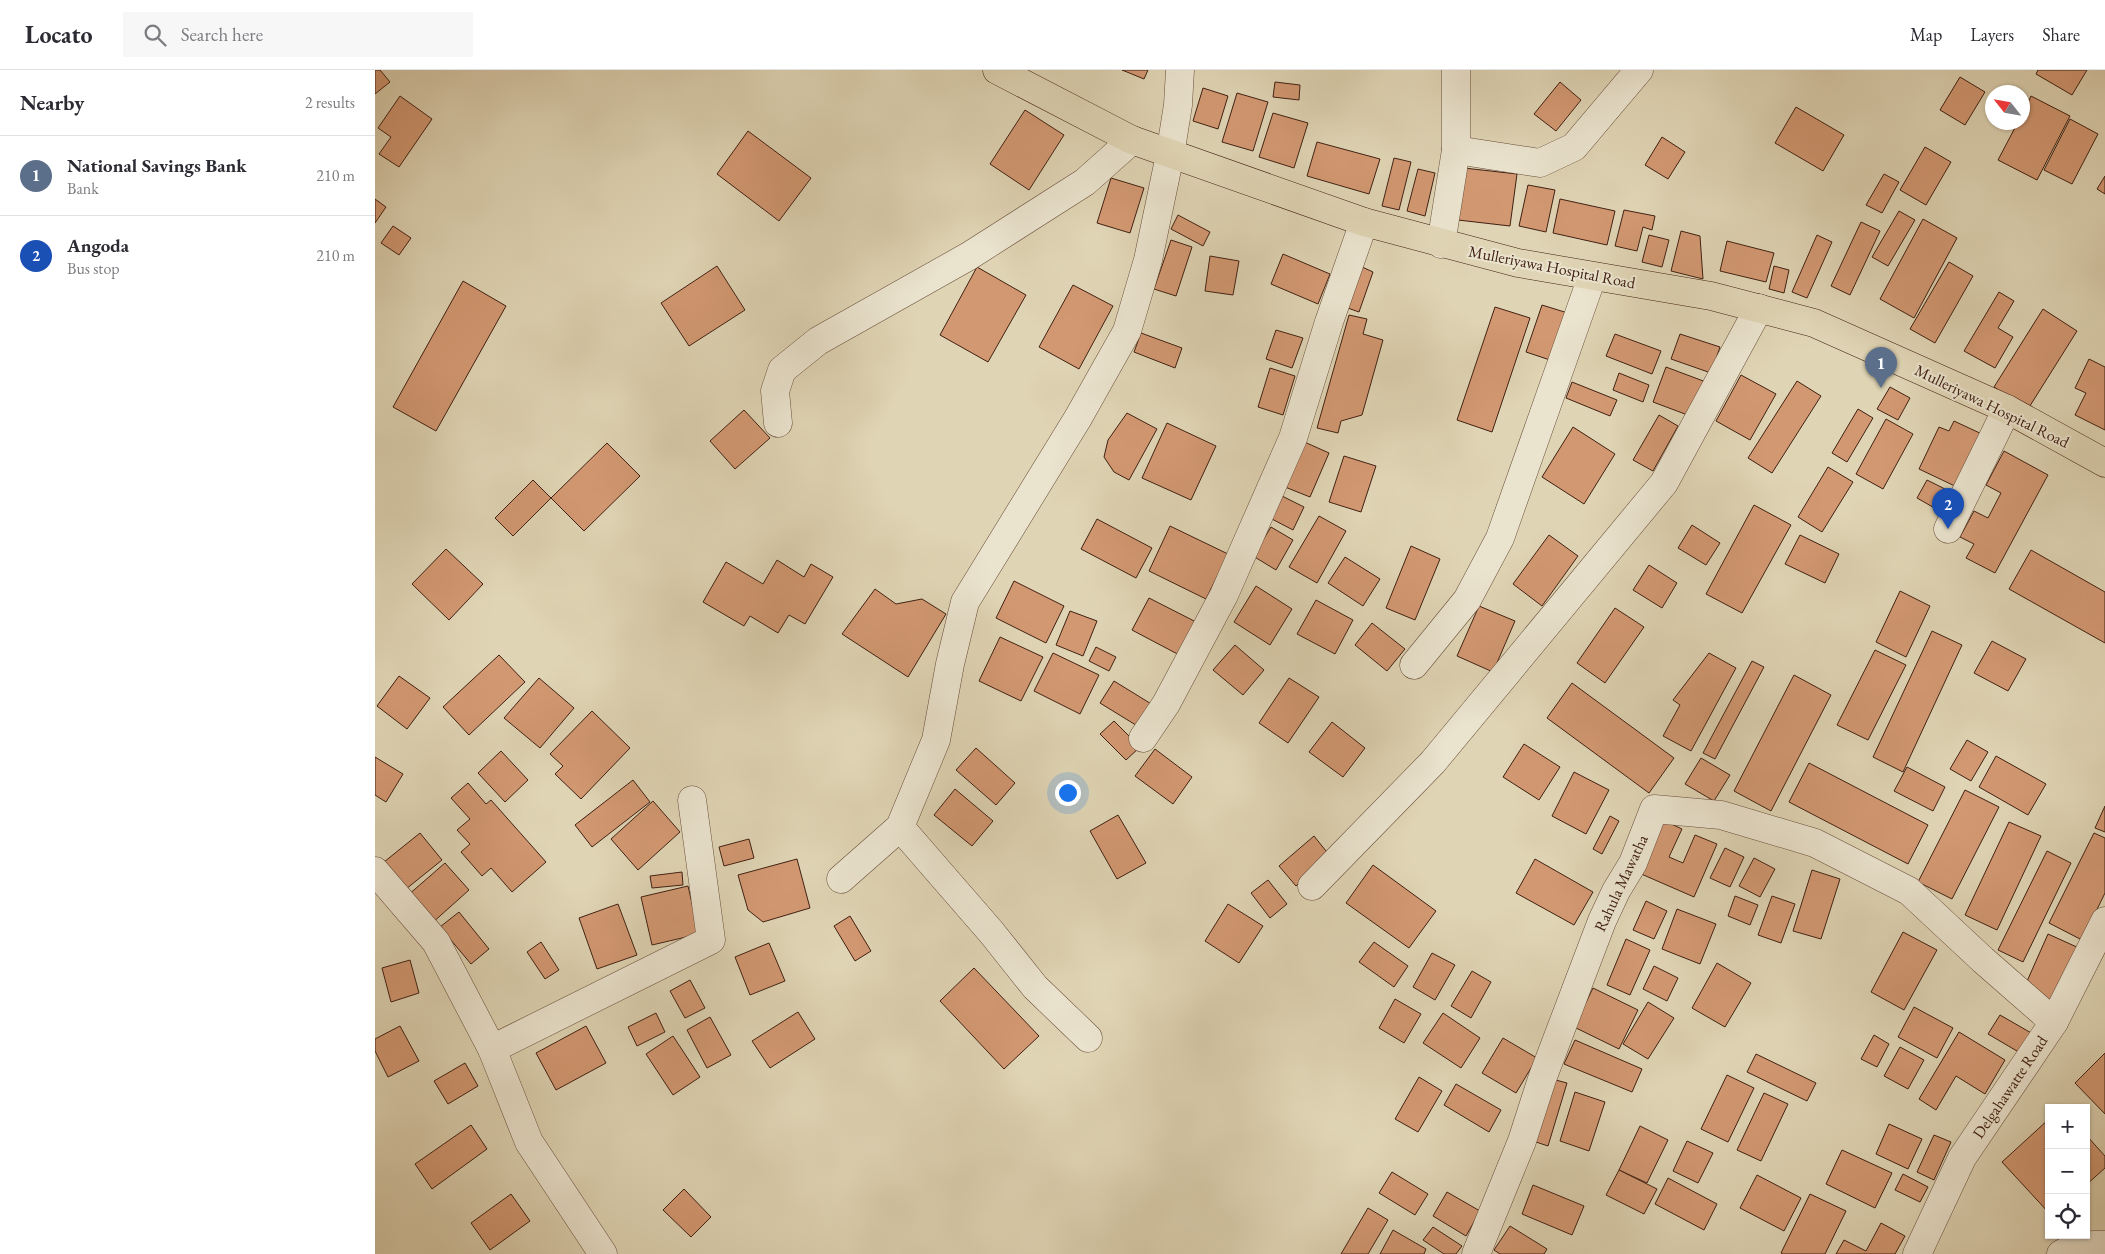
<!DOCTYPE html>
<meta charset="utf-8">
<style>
:root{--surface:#fff;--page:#f7f7f7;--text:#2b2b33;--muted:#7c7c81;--line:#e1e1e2;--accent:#8f2418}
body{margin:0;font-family:"EB Garamond",serif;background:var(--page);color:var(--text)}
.controls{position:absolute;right:15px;bottom:15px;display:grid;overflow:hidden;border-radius:0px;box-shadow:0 1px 4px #0004}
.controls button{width:45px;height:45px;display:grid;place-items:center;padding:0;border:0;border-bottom:1px solid var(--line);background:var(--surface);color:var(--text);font:25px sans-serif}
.compass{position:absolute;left:1610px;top:15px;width:45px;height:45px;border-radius:50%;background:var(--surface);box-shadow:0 1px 4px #0004;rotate:301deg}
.you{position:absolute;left:692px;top:722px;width:18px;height:18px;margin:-12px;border:4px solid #fff;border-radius:50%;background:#1a73e8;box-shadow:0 0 0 8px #1a73e833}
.badge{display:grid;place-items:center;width:32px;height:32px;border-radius:50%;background:var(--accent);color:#fff;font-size:16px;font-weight:700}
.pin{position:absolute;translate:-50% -41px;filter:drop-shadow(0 1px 2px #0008)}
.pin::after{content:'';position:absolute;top:26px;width:18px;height:15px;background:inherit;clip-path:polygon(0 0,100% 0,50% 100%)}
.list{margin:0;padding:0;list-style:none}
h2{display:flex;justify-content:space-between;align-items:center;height:65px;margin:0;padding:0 20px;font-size:21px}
h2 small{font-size:16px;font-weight:400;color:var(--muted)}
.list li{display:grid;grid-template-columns:32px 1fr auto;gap:15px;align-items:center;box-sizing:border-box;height:80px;padding:0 20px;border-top:1px solid var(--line)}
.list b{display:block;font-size:19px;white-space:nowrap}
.list p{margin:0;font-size:16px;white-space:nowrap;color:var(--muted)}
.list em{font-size:16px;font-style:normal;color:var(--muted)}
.icon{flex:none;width:28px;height:28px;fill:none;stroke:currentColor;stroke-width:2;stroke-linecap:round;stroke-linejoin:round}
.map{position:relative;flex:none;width:1730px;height:1184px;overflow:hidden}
header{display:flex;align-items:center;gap:30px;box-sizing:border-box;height:70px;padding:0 25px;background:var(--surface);border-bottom:1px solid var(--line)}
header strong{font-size:24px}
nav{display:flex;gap:28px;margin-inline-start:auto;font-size:18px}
.search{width:350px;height:45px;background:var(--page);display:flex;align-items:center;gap:12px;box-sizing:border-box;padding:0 18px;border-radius:0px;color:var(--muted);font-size:19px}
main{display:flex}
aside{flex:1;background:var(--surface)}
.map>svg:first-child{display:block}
.building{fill:#d29872;stroke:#402012}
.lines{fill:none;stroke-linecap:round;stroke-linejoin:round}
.minor-casing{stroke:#684d3a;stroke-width:29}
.primary-casing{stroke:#402012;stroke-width:29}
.minor{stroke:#eae3ce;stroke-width:28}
.primary{stroke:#dfd4b4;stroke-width:28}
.labels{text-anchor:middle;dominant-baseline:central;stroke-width:4;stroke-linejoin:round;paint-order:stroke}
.street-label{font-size:16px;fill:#402012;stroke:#eae3ce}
</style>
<header>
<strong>Locato</strong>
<div class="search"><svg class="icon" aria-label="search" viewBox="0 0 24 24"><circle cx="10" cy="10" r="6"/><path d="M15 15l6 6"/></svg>Search here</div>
<nav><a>Map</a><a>Layers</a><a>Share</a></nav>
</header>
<main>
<aside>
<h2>Nearby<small>2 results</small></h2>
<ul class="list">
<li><span class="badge" style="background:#5c6f8a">1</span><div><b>National Savings Bank</b><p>Bank</p></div><em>210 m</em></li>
<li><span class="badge" style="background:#1a4fb4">2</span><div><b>Angoda</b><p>Bus stop</p></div><em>210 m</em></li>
</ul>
</aside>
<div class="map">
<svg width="1730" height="1184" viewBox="0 0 1730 1184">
<rect width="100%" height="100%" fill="#dfd4b4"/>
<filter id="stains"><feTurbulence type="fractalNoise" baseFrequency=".004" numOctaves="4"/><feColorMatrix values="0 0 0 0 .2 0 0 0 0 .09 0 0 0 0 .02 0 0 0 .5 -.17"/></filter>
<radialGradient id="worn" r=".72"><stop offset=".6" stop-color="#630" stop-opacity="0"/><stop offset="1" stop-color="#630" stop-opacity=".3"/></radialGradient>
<g class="building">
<polygon points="0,0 5,0 15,12 0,24"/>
<polygon points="747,0 773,0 769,9"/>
<polygon points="1663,0 1712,0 1697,25 1661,4"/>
<polygon points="1585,7 1610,22 1590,55 1565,40"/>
<polygon points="900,12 925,15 924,30 898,27"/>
<polygon points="1185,12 1206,30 1181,61 1159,44"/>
<polygon points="828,18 853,26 843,59 818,51"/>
<polygon points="862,23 893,32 878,81 847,72"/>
<polygon points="25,26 57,49 24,97 4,84 16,67 3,58"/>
<polygon points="1656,26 1695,46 1662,110 1623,90 1643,52 1648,52 1648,43"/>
<polygon points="1421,37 1469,65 1448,101 1400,73"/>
<polygon points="650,40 689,65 654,120 615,94"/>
<polygon points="898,43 933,53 919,98 884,87"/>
<polygon points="1695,49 1723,64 1697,114 1669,100"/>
<polygon points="373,61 436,108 404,151 342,104"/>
<polygon points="1287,67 1310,82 1293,109 1270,95"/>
<polygon points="942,72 1005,89 994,124 932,106"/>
<polygon points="1550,77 1576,92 1551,135 1525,120"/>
<polygon points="1019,88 1036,92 1024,140 1007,136"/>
<polygon points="1089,98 1142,104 1135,156 1083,150"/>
<polygon points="1043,99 1060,103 1050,146 1032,141"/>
<polygon points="1509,104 1524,112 1507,143 1491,135"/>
<polygon points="1730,106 1730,124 1722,119"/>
<polygon points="736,108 769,118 755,163 722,153"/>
<polygon points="1153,115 1180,120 1171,162 1144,156"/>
<polygon points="0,129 11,137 0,153"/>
<polygon points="1185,129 1240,141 1232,175 1178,163"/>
<polygon points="1249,140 1280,146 1277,160 1268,157 1262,181 1240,176"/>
<polygon points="1524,141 1540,150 1513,196 1497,187"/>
<polygon points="803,145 835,162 828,176 796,159"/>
<polygon points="1548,149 1582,168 1539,248 1505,229"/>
<polygon points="1486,152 1505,161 1475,225 1456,216"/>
<polygon points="18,156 36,168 24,185 6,173"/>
<polygon points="1306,161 1325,166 1328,209 1296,201"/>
<polygon points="1274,165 1294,170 1287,197 1267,192"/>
<polygon points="1442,165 1457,172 1432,228 1417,222"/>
<polygon points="796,170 817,177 801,226 779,219"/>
<polygon points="1352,171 1399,183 1391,212 1345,201"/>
<polygon points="908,184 955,204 943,234 896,214"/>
<polygon points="835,186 864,191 858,225 830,221"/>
<polygon points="1574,192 1598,206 1560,273 1535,259"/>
<polygon points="342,196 370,240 314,276 286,233"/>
<polygon points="985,196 998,202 984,242 970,237"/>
<polygon points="1399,196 1414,200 1409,223 1394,219"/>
<polygon points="602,197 651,225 613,292 565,265"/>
<polygon points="88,211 131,236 61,361 18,337"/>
<polygon points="698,215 738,236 704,299 664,277"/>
<polygon points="1624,222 1639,231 1623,258 1638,267 1620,298 1589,281"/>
<polygon points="1167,235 1196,244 1181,292 1151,282"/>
<polygon points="1120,237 1155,248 1117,362 1082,350"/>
<polygon points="1668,239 1702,261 1653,339 1619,317"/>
<polygon points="974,245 992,249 988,264 1008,270 987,345 966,351 963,363 942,358"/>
<polygon points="901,260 928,268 917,298 891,289"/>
<polygon points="766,263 807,278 800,298 759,282"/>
<polygon points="1240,264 1286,281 1277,304 1231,286"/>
<polygon points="1305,264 1345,277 1336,303 1296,289"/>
<polygon points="1714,289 1730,297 1730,360 1700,345 1711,323 1700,318"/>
<polygon points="1291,297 1331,312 1318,347 1278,332"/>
<polygon points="895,298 920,306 908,345 883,337"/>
<polygon points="1244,303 1274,315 1268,332 1238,320"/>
<polygon points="1366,305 1401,324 1375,370 1341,351"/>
<polygon points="1422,311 1446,326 1397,403 1373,388"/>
<polygon points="1197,312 1242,330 1235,346 1191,328"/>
<polygon points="1515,317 1535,328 1523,350 1502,339"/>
<polygon points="1483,339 1498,348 1472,392 1457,383"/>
<polygon points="369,340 395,368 360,399 335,371"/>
<polygon points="752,343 782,359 754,410 739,402 729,387 733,370"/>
<polygon points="1284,345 1303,356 1278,401 1258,390"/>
<polygon points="1511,349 1538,364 1508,419 1481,404"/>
<polygon points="1579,351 1609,365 1584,418 1544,399 1564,357 1574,361"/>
<polygon points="792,353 841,376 816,430 767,408"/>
<polygon points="1198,357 1240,384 1209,434 1167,407"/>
<polygon points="925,370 954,383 935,427 905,415"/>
<polygon points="232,373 265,406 209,461 176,428"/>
<polygon points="1629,381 1673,405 1620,503 1591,488 1599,474 1585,467 1599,441 1613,448 1626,423 1611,415"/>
<polygon points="969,386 1001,396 986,442 954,432"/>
<polygon points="1453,397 1478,412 1447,462 1423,447"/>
<polygon points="158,410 176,428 138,466 120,448"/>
<polygon points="1552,410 1580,424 1570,444 1542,428"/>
<polygon points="905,425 929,437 918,460 895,448"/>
<polygon points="1379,435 1416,455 1367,543 1331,524"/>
<polygon points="944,446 971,461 942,513 914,497"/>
<polygon points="722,449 777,478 761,508 706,479"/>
<polygon points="1317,455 1345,473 1331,495 1303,478"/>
<polygon points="795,456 853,484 831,529 774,501"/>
<polygon points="896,457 918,470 901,500 878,486"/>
<polygon points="1174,465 1203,486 1167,536 1138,514"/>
<polygon points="1425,465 1464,484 1450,513 1410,494"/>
<polygon points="1036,476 1065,489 1040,550 1011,538"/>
<polygon points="71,479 108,514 74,550 37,514"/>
<polygon points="1656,480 1730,522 1730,573 1634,519"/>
<polygon points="970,487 1005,509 988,536 953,513"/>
<polygon points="402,490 429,507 436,494 458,507 430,554 414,545 403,563 375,546 369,556 328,532 351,492 388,514"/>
<polygon points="1274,495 1302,513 1287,538 1258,520"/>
<polygon points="639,511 689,536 671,573 621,548"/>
<polygon points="881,516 917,539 895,575 859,552"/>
<polygon points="500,519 521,534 547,529 571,544 533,607 467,564"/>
<polygon points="1525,521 1555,536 1531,587 1501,572"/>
<polygon points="774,528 827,555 810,588 757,560"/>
<polygon points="941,530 978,550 960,584 922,564"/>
<polygon points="1104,536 1140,551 1118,602 1082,586"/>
<polygon points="1240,538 1269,557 1230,613 1202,593"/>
<polygon points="695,541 722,551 708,586 681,575"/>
<polygon points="997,553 1030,579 1012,601 980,575"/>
<polygon points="1557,561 1587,575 1528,702 1498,687"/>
<polygon points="625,567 668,587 646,631 604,611"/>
<polygon points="1617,571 1651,589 1633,621 1599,603"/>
<polygon points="860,575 889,600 868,625 838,600"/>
<polygon points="721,577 741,587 734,601 714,591"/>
<polygon points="1500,580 1531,595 1493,670 1462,655"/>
<polygon points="678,583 724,605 705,644 659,621"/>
<polygon points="1334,583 1361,598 1316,681 1288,666 1305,635 1298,630"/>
<polygon points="124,585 150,612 94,665 68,637"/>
<polygon points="1377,591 1389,597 1340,689 1328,683"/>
<polygon points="1419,605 1456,625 1396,741 1359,721"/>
<polygon points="24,606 55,628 32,659 2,636"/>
<polygon points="164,608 199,638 165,678 129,648"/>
<polygon points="914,608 944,627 913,673 884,653"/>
<polygon points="739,611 778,635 764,657 725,633"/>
<polygon points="1197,613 1299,688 1274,723 1172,648"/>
<polygon points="217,641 255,678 206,729 180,704 188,696 175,684"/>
<polygon points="739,651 765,677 751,690 725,664"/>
<polygon points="957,652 990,678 968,707 934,682"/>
<polygon points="1592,670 1613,682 1596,711 1575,699"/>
<polygon points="1149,674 1185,697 1164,730 1128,707"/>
<polygon points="601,678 640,713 621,735 581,700"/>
<polygon points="780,679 817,707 798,734 760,706"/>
<polygon points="126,681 153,710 130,732 103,703"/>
<polygon points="1621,686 1671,714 1653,745 1604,717"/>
<polygon points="0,687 28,704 11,732 0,725"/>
<polygon points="1326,688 1355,705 1339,731 1310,714"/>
<polygon points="1434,693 1553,755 1533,794 1414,732"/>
<polygon points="1532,697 1570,717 1558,741 1519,721"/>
<polygon points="1199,702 1234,720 1211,764 1177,746"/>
<polygon points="258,710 275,732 217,777 200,755"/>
<polygon points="93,713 111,734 116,730 171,792 137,822 116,798 107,806 86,782 95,774 82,760 95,749 76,728"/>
<polygon points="580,719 618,751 597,776 559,745"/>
<polygon points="1590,720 1624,737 1577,829 1543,812"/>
<polygon points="278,731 305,762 263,800 236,769"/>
<polygon points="1730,736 1730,762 1720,758"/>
<polygon points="743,745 771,793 742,809 715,761"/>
<polygon points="1235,746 1244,751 1227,784 1218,779"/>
<polygon points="1288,750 1307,759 1294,787 1308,793 1320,765 1342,774 1319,827 1264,803"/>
<polygon points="1634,752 1666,766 1622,860 1590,845"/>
<polygon points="45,763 67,790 31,819 9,792"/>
<polygon points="1719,763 1730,768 1730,823 1707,870 1674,853"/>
<polygon points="939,766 955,786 921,816 904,796"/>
<polygon points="374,769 379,788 349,796 344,777"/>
<polygon points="1350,778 1369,787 1355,817 1335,808"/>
<polygon points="1672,781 1696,793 1648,892 1623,880"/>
<polygon points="1379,788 1400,799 1385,827 1364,816"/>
<polygon points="422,789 435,838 388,852 373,840 363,805"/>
<polygon points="1160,789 1218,822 1199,855 1141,823"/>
<polygon points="70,793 94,820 56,854 32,826"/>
<polygon points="998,795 1061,841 1034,878 971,833"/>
<polygon points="1437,800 1465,809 1446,869 1418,861"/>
<polygon points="307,802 308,815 277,818 275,806"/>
<polygon points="893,810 912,834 895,848 876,823"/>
<polygon points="313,816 324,864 277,875 266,827"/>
<polygon points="1360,826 1383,835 1375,855 1353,846"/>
<polygon points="1397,826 1420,834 1406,873 1383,865"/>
<polygon points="1271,831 1292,841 1279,869 1258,860"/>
<polygon points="243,834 262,885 222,899 204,848"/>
<polygon points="853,834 888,856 864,893 830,871"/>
<polygon points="1302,839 1341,854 1325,894 1287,879"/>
<polygon points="84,842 114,879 96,894 65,857"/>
<polygon points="475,846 496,881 480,891 459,856"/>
<polygon points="1528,862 1562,880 1529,940 1496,922"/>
<polygon points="1673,864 1704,878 1680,932 1649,918"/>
<polygon points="1251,869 1275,880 1255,925 1232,915"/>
<polygon points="166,872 184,900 170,909 152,882"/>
<polygon points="999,872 1033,896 1019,917 984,892"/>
<polygon points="394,873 410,911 375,925 360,887"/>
<polygon points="1057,883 1080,895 1060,930 1038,917"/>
<polygon points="35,890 44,923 16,932 7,898"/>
<polygon points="1342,893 1376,913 1350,957 1317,938"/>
<polygon points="1279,896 1303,908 1292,931 1268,919"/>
<polygon points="599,898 664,966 629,999 565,931"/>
<polygon points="1097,901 1116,912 1096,948 1076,936"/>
<polygon points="315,910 330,938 310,948 295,921"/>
<polygon points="1218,918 1263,940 1244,979 1199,957"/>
<polygon points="1020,929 1046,944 1029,973 1004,958"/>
<polygon points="1273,932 1299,948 1273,989 1248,974"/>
<polygon points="1539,937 1578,958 1562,988 1523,967"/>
<polygon points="423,942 440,969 395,998 377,971"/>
<polygon points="281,943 290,962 262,976 253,957"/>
<polygon points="1068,943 1105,968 1086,998 1048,973"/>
<polygon points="1625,945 1658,964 1647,984 1613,964"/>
<polygon points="335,947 356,985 332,998 312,960"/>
<polygon points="25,956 44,991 13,1007 0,981 0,969"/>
<polygon points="211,956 231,993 181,1020 161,983"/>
<polygon points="1584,962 1630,990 1610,1024 1581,1006 1561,1040 1544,1029"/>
<polygon points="1499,965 1514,974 1502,997 1486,989"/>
<polygon points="298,966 325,1007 298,1025 271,984"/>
<polygon points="1128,968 1162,988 1141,1023 1107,1003"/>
<polygon points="1200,970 1267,999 1257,1022 1189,994"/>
<polygon points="1525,977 1549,990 1533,1019 1509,1006"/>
<polygon points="1730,983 1730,1044 1700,1013"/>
<polygon points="1381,984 1441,1013 1432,1031 1372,1002"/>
<polygon points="90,993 103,1016 73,1034 59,1011"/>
<polygon points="1352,1005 1379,1018 1353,1072 1326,1059"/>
<polygon points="1044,1007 1067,1021 1043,1062 1020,1049"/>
<polygon points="1177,1009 1192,1013 1173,1076 1158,1071"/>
<polygon points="1081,1014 1126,1040 1114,1062 1069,1035"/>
<polygon points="1200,1022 1230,1032 1214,1081 1185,1071"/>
<polygon points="1389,1023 1413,1034 1386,1091 1362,1080"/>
<polygon points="1674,1049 1674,1143 1627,1092"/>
<polygon points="1514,1054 1547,1069 1533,1099 1501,1084"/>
<polygon points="96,1055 112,1079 57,1119 40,1094"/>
<polygon points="1265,1056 1293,1070 1272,1113 1244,1100"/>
<polygon points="1559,1065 1576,1072 1559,1110 1542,1102"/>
<polygon points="1711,1065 1730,1086 1730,1098 1711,1115"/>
<polygon points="1312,1071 1338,1083 1323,1113 1298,1101"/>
<polygon points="1467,1080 1517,1103 1500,1138 1451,1114"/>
<polygon points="1244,1100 1282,1119 1269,1144 1231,1125"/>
<polygon points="1017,1102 1053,1124 1040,1145 1004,1123"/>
<polygon points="1528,1104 1553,1117 1545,1132 1520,1120"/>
<polygon points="1382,1105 1426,1128 1409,1161 1365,1138"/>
<polygon points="1293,1108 1342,1134 1329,1160 1280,1134"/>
<polygon points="1158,1115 1209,1136 1197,1165 1147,1144"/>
<polygon points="309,1119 336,1147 316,1167 288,1140"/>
<polygon points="1072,1122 1105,1141 1091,1166 1058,1146"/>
<polygon points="136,1124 155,1151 115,1180 96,1153"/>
<polygon points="1435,1124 1471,1141 1450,1184 1408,1184 1406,1183"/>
<polygon points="993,1138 1013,1150 993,1184 966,1184"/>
<polygon points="1506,1153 1530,1166 1520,1184 1461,1184 1469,1170 1491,1181"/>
<polygon points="1135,1156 1172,1179 1169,1184 1125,1184 1119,1180"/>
<polygon points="1058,1157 1087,1176 1081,1184 1069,1184 1048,1170"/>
<polygon points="1018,1160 1051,1179 1049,1184 1005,1184"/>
</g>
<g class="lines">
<g class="minor-casing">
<g id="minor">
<polyline points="1081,80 1165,93 1199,77 1264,0"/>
<polyline points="1066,174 1081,80 1081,0"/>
<polyline points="403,353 400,321 407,300 443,271 594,186 710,112 757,70"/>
<polyline points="1573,459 1632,339"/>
<polyline points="1039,595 1092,530 1125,468 1217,207"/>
<polyline points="768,668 791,634 849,525 918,368 954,252 989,152"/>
<polyline points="525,757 617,863 660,917 713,968"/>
<polyline points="0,801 61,872 117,979 154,1072 228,1184"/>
<polyline points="466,809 525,757 561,670 575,594 590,532 703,348 752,261 773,190 795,85 803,35 805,0"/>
<polyline points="937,816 1058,692 1289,413 1384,238"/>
<polyline points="117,979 336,870 317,730"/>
<polyline points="1101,1184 1147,1071 1167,1009 1227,851 1241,821 1258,793 1279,739 1346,745 1440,773 1534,821 1608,890 1679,952"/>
<polyline points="1542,1184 1587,1088 1679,952 1730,851"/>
<path d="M1686,1184C1698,1177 1716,1174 1730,1175"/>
</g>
</g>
<g class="primary-casing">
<polyline id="primary" points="622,0 757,70 989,152 1143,193 1336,226 1439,253 1632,339 1730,393"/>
</g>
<use href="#minor" class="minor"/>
<use href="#primary" class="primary"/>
</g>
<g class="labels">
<g class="street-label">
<text transform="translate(1177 197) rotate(11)">Mulleriyawa Hospital Road</text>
<text transform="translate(1617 336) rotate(26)">Mulleriyawa Hospital Road</text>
<text transform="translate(1246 813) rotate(-65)">Rahula Mawatha</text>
<text transform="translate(1635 1017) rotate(-56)">Delgahawatte Road</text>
</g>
</g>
<rect width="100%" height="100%" filter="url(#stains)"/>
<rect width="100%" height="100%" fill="url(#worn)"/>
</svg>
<div class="controls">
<button>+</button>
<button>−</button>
<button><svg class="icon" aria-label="locate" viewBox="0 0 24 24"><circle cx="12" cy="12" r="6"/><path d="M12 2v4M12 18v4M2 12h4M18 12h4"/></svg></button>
</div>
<svg class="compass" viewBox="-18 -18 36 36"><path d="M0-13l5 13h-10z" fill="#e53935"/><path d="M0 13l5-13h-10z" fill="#7c7c81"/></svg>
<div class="you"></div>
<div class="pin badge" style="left:1506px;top:318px;background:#5c6f8a">1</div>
<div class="pin badge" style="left:1573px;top:459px;background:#1a4fb4">2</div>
</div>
</main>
